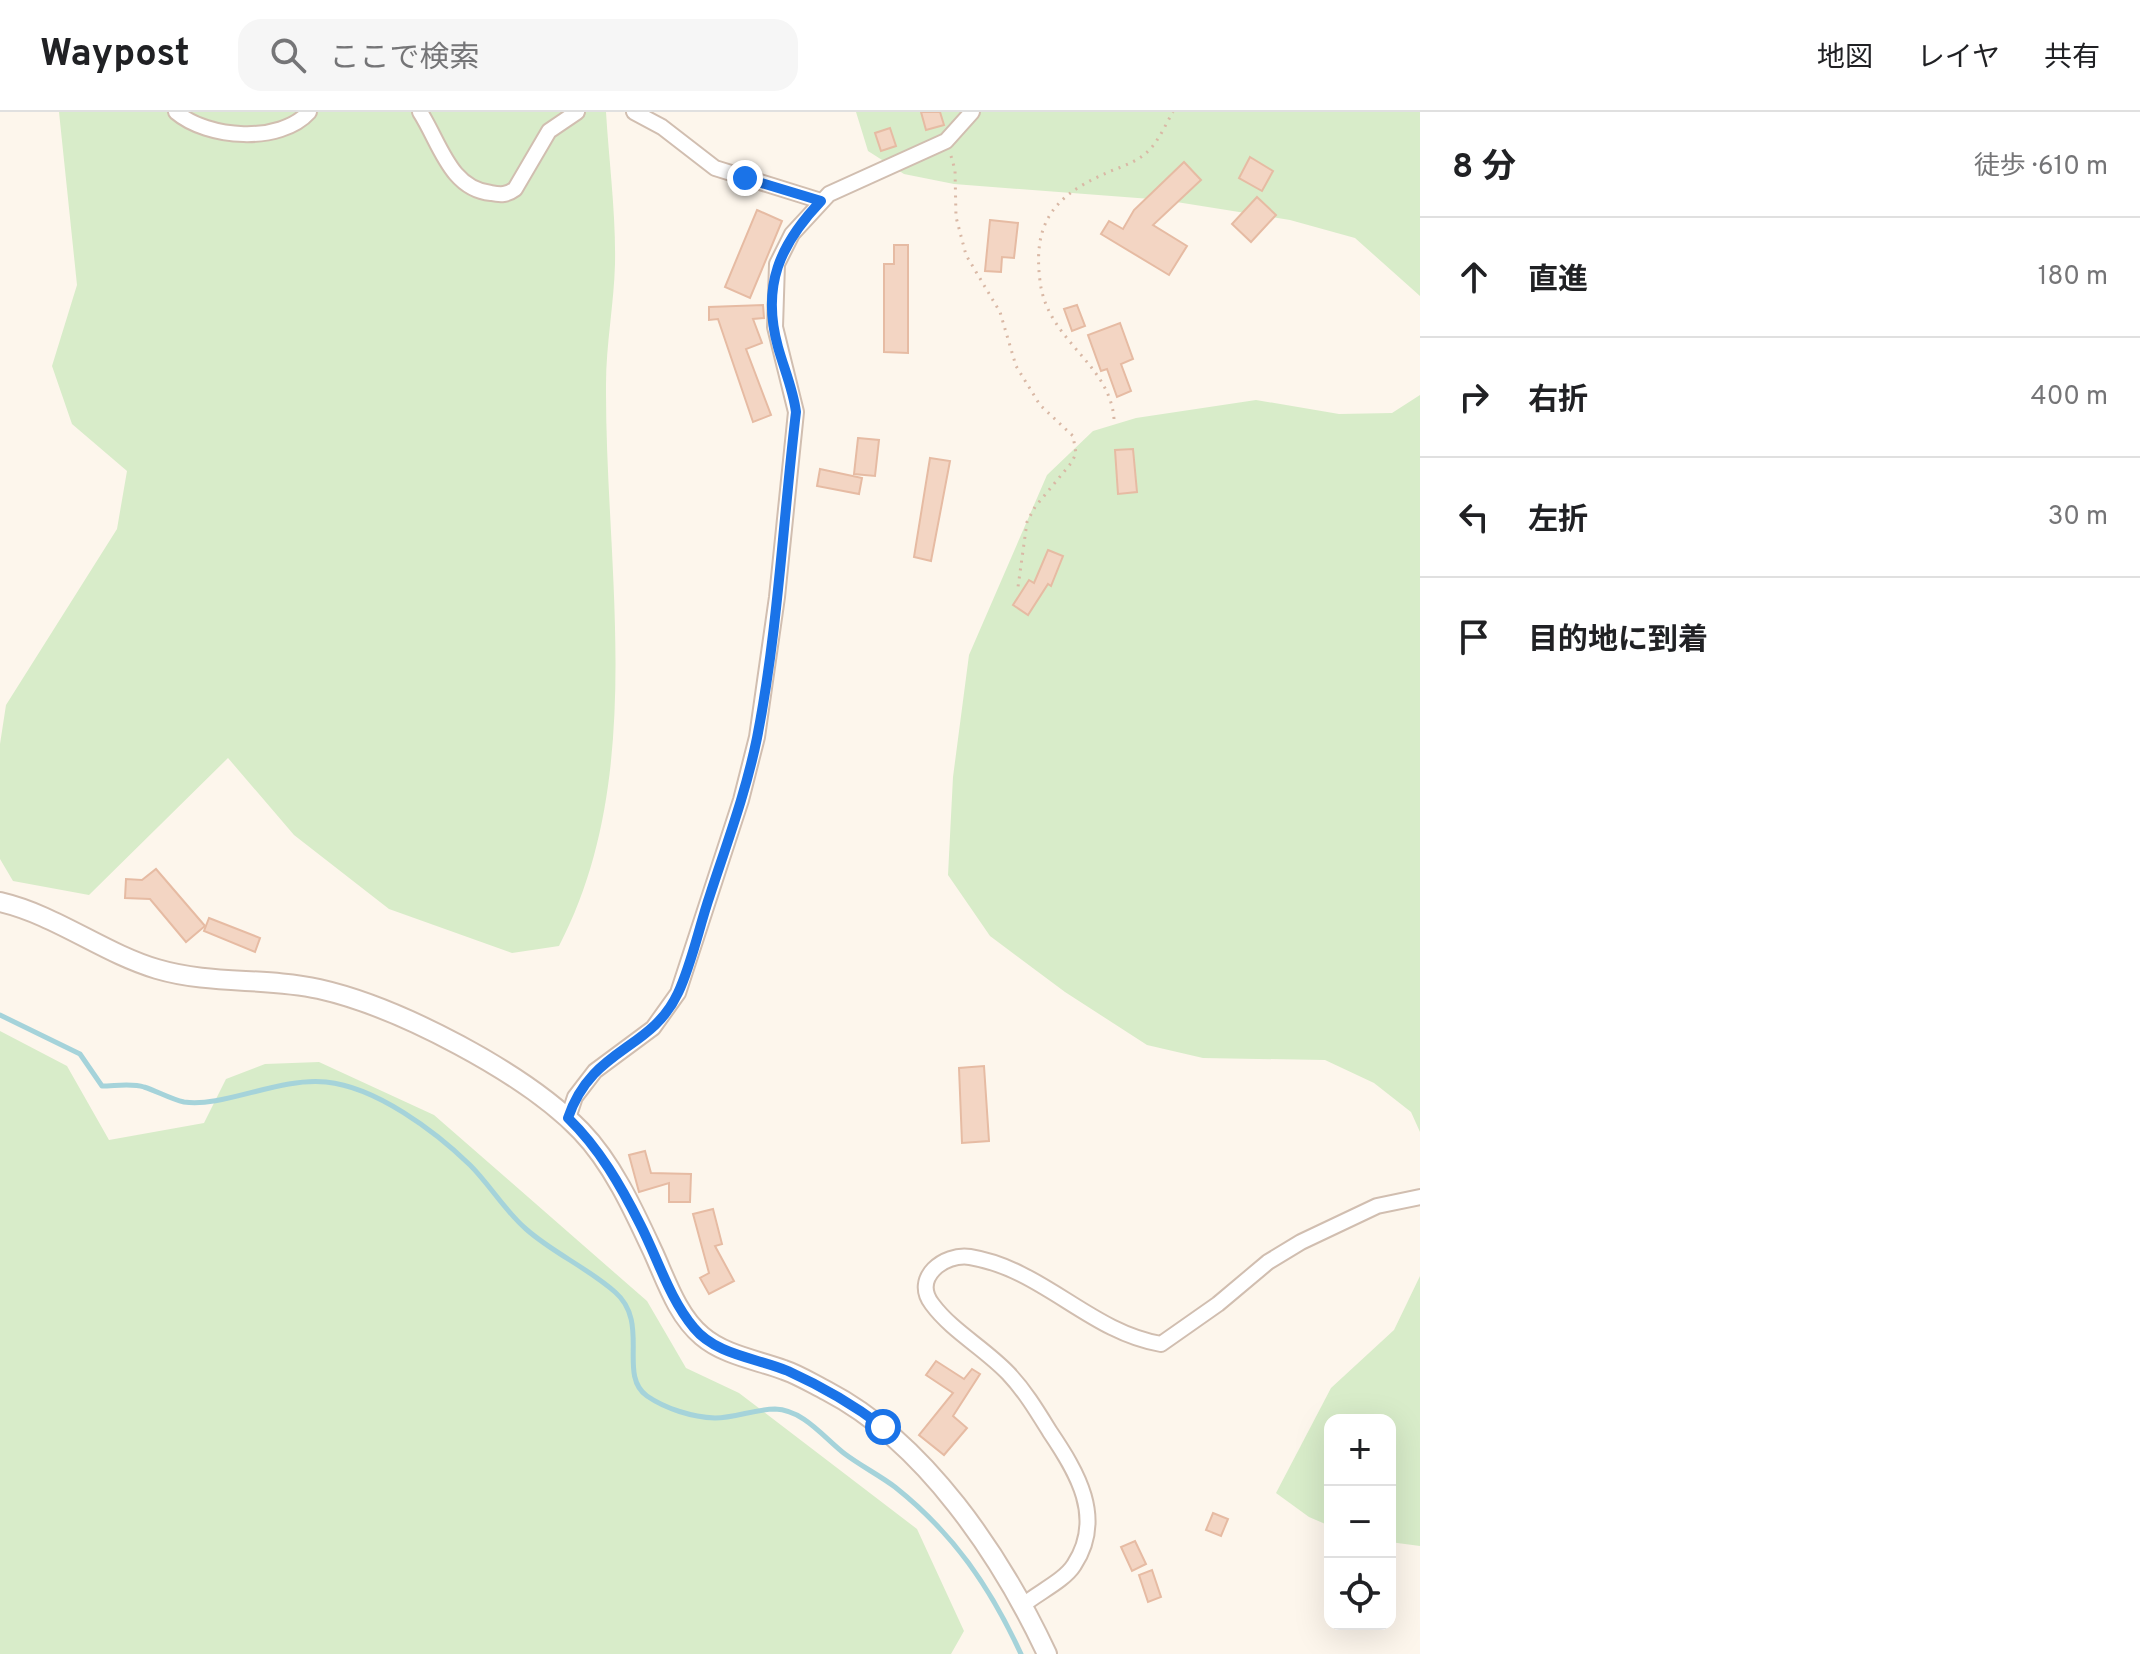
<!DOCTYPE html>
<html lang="ja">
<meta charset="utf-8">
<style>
:root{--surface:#fff;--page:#f6f6f6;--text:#202124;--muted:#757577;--line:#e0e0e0}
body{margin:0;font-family:Overpass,"Noto Sans JP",sans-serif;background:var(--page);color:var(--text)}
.controls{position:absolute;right:24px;bottom:24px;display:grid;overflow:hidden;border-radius:16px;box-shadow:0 8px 32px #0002}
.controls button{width:72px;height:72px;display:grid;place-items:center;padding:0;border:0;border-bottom:2px solid var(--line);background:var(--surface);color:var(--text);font:40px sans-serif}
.stop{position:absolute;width:24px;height:24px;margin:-18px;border:6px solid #1a73e8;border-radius:50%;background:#fff}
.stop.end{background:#1a73e8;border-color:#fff;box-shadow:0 2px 8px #0008}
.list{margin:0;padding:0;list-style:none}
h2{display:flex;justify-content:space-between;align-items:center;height:104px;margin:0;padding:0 32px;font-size:34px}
h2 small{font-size:26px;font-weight:400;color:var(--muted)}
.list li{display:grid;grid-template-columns:52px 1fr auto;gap:24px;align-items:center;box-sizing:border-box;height:120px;padding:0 32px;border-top:2px solid var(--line)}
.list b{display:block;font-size:30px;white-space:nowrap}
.list em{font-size:26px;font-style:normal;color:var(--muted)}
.icon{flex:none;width:44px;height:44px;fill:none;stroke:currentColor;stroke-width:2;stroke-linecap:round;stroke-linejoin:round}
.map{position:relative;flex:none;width:1420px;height:1542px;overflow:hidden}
header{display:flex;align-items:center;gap:48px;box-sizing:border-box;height:112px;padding:0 40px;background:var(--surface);border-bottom:2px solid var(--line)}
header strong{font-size:38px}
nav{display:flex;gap:44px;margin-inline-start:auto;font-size:28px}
.search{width:560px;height:72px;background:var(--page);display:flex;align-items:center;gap:20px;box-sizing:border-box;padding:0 28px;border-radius:24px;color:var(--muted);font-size:30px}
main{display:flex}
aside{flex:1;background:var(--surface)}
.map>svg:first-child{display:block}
.green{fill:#d8ecc9}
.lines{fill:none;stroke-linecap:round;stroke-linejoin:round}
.stream{stroke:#a5d3da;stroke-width:5}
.building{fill:#f3d5c3;stroke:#e6bba3;stroke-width:2}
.minor-casing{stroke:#d1beb0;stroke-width:18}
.tertiary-casing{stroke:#d1beb0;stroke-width:22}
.path{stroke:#d9b8a5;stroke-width:3;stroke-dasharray:2 6;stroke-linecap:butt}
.minor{stroke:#fff;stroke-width:14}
.tertiary{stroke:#fff;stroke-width:18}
.route{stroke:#1a73e8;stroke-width:10}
</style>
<header>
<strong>Waypost</strong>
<div class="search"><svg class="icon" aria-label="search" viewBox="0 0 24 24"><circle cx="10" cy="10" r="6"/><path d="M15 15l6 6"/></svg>ここで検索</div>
<nav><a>地図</a><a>レイヤ</a><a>共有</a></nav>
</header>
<main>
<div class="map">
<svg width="1420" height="1542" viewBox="0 0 1420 1542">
<rect width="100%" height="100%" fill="#fdf6ec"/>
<g class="green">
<path d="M59,0H606C609,50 616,102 615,152C614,192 606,232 606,273C605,458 648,663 559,834L512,841L389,797L294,723L228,646L89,783L13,769L0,747V632L6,593L117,417L127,359L72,312L52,254L77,173Z"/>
<polygon points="856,0 1420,0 1420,184 1355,126 1290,108 1164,88 954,72 904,62 868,39"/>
<polygon points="1420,283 1420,1020 1411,1000 1374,971 1325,948 1203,946 1147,933 1065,880 990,824 948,763 953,665 969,543 1047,363 1093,319 1136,306 1256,288 1339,302 1392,301"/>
<polygon points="0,919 67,954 109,1028 204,1011 226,967 265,952 319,950 434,1003 647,1189 686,1256 739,1281 917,1417 964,1519 951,1542 0,1542"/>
<polygon points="1420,1164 1420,1434 1390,1430 1390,1308 1330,1308 1330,1414 1309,1405 1276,1381 1331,1276 1394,1218"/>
</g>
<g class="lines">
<path class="stream" d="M0,903L80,942L102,974C115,974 132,971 144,975C157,979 170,987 184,990C223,996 279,965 326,970C376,975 435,1019 470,1053C490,1073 505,1099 526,1117C553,1141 588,1156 615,1180C651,1211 617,1263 647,1284C666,1297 692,1305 715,1306C735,1306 755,1297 775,1297C804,1298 824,1326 845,1342C861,1354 879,1363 895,1375C954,1422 990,1475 1021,1542"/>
</g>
<g class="building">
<polygon points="921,0 940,0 944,13 926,18"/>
<polygon points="890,16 896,34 881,39 875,21"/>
<polygon points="1250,45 1273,59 1262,79 1239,66"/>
<polygon points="1184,50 1201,68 1153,113 1187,134 1169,163 1101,122 1109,109 1123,117 1134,98"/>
<polygon points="1257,85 1276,103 1251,130 1232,112"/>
<polygon points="757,98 782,109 750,186 725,175"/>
<polygon points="990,108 1018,111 1014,146 1002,145 1001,160 985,159"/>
<polygon points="894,133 908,133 908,241 884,240 884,152 894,152"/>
<polygon points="763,193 764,206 753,207 762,231 746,237 771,303 753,310 718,207 709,208 709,195"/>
<polygon points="1077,193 1085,214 1072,219 1064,197"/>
<polygon points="1120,211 1133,247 1121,252 1131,279 1117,285 1107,257 1101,259 1088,223"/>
<polygon points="858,326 879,328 875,364 854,362"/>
<polygon points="1133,337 1137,380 1118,382 1115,338"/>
<polygon points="930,346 950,349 931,449 914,445"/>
<polygon points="820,357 862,366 859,382 817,374"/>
<polygon points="1048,438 1063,444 1051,474 1048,472 1028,503 1013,493 1029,468 1034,471"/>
<polygon points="156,757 205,814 186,830 150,787 125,786 126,767 142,768"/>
<polygon points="209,806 260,826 255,840 204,819"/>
<polygon points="984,954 989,1029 962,1031 959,956"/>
<polygon points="645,1039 651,1061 691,1062 690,1090 669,1090 669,1071 639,1080 629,1043"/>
<polygon points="713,1097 722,1132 715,1134 734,1169 709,1182 700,1166 709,1161 693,1102"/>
<polygon points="936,1249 964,1267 972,1257 980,1262 953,1304 967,1316 944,1343 919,1323 953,1281 926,1263"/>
<polygon points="1213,1401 1228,1407 1221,1424 1206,1418"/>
<polygon points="1135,1429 1146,1452 1132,1459 1121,1435"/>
<polygon points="1152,1458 1161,1485 1148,1490 1139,1463"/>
</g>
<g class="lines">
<g class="minor-casing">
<g id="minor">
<path d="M176,0C208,27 280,32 309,0"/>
<path d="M420,0C440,31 450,77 491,81C501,83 507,83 515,77L549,19L577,0"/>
<polyline points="634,0 662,15 715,56 821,89"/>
<polyline points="568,1006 575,985 595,959 653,916 678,881 741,688 757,625 777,485 796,300 775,215 777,152 792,122 829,82 946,29 972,0"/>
<path d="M1022,1494C1037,1481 1064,1469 1074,1453C1105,1406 1077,1360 1050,1320C1037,1299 1025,1279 1008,1261C984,1236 952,1219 932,1192C912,1166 944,1141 970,1145C1043,1157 1090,1220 1161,1232L1218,1192L1268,1150L1301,1130L1377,1094L1420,1085"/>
</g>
</g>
<g class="tertiary-casing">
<path id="tertiary" d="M0,790C56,803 103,841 157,857C211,873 265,865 319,877C399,895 525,961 581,1019C613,1052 635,1101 654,1142C667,1171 678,1204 702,1224C724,1243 757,1248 784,1258C799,1263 813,1272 827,1279C925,1330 1001,1444 1047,1542"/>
</g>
<g class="path">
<polyline points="951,44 955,58 956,105 966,143 1000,200 1016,254 1040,293 1073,324 1076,341 1072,350 1035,395 1027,410 1018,475"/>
<path d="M1114,307C1110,251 1047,229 1040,169C1033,114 1051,86 1102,63C1116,56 1134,52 1146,41C1158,31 1165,13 1173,0"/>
</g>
<use href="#minor" class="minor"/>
<use href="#tertiary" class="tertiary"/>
</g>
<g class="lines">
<path class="route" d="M745,66L821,89C780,132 761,174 778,235C784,257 793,277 796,300C783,408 778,519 757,626C746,680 727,731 710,783C699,815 692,851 678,881C651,939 592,935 568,1006C599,1036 621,1074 640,1112C658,1147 669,1186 694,1216C716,1243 757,1246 788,1259C821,1274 854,1293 883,1315"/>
</g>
</svg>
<div class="controls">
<button>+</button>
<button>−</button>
<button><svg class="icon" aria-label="locate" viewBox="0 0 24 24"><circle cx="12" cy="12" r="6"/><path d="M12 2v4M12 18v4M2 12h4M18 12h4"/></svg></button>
</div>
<div class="stop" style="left:883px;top:1315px"></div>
<div class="stop end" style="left:745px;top:66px"></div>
</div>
<aside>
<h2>8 分<small>徒歩 · 610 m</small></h2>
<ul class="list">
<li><svg class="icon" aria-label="ahead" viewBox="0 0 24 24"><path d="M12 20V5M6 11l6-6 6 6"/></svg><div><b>直進</b></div><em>180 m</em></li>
<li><svg class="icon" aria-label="right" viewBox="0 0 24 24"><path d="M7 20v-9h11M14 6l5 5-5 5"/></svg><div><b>右折</b></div><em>400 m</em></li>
<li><svg class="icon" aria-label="left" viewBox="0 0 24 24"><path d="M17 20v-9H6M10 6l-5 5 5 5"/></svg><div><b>左折</b></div><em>30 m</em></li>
<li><svg class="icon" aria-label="arrive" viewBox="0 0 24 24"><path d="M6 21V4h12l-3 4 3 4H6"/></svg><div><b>目的地に到着</b></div></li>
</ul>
</aside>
</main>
